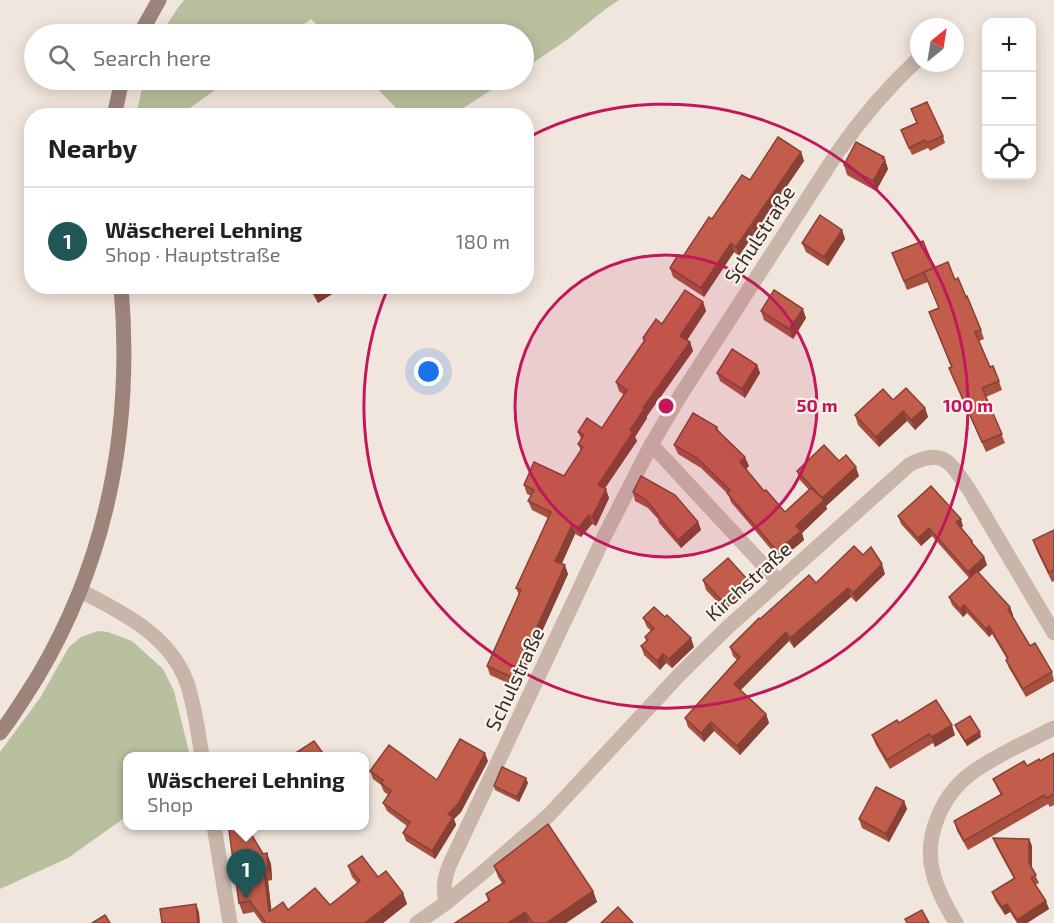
<!DOCTYPE html>
<meta charset="utf-8">
<style>
:root{--surface:#fff;--page:#f6f6f6;--text:#202124;--muted:#757577;--line:#e0e0e0;--accent:#205756}
body{margin:0;font-family:"Exo 2",sans-serif;background:var(--page);color:var(--text)}
.controls{position:absolute;right:18px;top:18px;display:grid;overflow:hidden;border-radius:12px;box-shadow:0 3px 15px #0003}
.controls button{width:54px;height:54px;display:grid;place-items:center;padding:0;border:0;border-bottom:2px solid var(--line);background:var(--surface);color:var(--text);font:30px sans-serif}
.compass{position:absolute;left:910px;top:18px;width:54px;height:54px;border-radius:50%;background:var(--surface);box-shadow:0 3px 15px #0003;rotate:30deg}
.you{position:absolute;left:429px;top:372px;width:21px;height:21px;margin:-15px;border:4px solid #fff;border-radius:50%;background:#1a73e8;box-shadow:0 0 0 9px #1a73e833}
.badge{display:grid;place-items:center;width:39px;height:39px;border-radius:50%;background:var(--accent);color:#fff;font-size:20px;font-weight:700}
.pin{position:absolute;translate:-50% -50px;filter:drop-shadow(0 2px 3px #0008)}
.pin::after{content:'';position:absolute;top:32px;width:21px;height:18px;background:inherit;clip-path:polygon(0 0,100% 0,50% 100%)}
.popup{position:absolute;left:123px;top:752px;width:246px;height:78px;box-sizing:border-box;display:grid;place-content:center;border-radius:12px;background:var(--surface);filter:drop-shadow(0 2px 4px #0005);font-size:20px;white-space:nowrap;color:var(--muted)}
.popup b{font-size:22px;color:var(--text)}
.popup::after{content:'';position:absolute;left:50%;top:100%;margin-left:-12px;border:12px solid transparent;border-top-color:var(--surface)}
.list{margin:0;padding:0;list-style:none}
h2{display:flex;justify-content:space-between;align-items:center;height:78px;margin:0;padding:0 24px;font-size:26px}
h2 small{font-size:20px;font-weight:400;color:var(--muted)}
.list li{display:grid;grid-template-columns:39px 1fr auto;gap:18px;align-items:center;box-sizing:border-box;height:108px;padding:0 24px;border-top:2px solid var(--line)}
.list b{display:block;font-size:22px;white-space:nowrap}
.list p{margin:0;font-size:20px;white-space:nowrap;color:var(--muted)}
.list em{font-size:20px;font-style:normal;color:var(--muted)}
.icon{flex:none;width:33px;height:33px;fill:none;stroke:currentColor;stroke-width:2;stroke-linecap:round;stroke-linejoin:round}
.map{position:relative;flex:none;width:1054px;height:923px;overflow:hidden}
.search{position:absolute;background:var(--surface);box-shadow:0 3px 15px #0003;left:24px;top:24px;width:510px;height:66px;display:flex;align-items:center;gap:15px;box-sizing:border-box;padding:0 21px;border-radius:33px;color:var(--muted);font-size:22px}
.panel{position:absolute;background:var(--surface);box-shadow:0 3px 15px #0003;left:24px;top:108px;width:510px;height:186px;border-radius:24px}
.map>svg:first-child{display:block}
.green{fill:#b8c09e}
.lines{fill:none;stroke-linecap:round;stroke-linejoin:round}
.minor{stroke:#c9b5a9;stroke-width:15}
.secondary{stroke:#9d847b;stroke-width:15}
.wall{fill:#a75040}
.shaded-wall{fill:#884134}
.building{fill:#c25d4b;stroke:#884134;stroke-width:1.5}
.ring{fill:none;stroke:#c2185b;stroke-width:3}
.labels{text-anchor:middle;dominant-baseline:central;stroke-width:4.5;stroke-linejoin:round;paint-order:stroke}
.street-label{font-size:20px;fill:#372c29;stroke:#f9f1ea}
.centre{fill:#c2185b;stroke:#f9f1ea;stroke-width:3}
.ring-label{font-size:18px;text-anchor:middle;font-weight:bold;fill:#c2185b;stroke:#f9f1ea;stroke-width:4.5;stroke-linejoin:round;paint-order:stroke}
</style>
<div class="map">
<svg width="1054" height="923" viewBox="0 0 1054 923">
<rect width="100%" height="100%" fill="#f1e6dd"/>
<g class="green">
<polygon points="184,0 619,0 607,8 568,39 524,69 524,34 326,34 311,19 290,34 161,34 177,9"/>
<polygon points="144,80 229,80 180,115 136,115"/>
<polygon points="369,80 368,80 507,80 452,115 403,115"/>
<polygon points="98,631 108,632 132,641 163,669 174,691 190,756 128,756 127,816 68,858 0,889 0,752 40,698 69,647 81,637"/>
</g>
<g class="lines">
<g class="minor">
<polyline points="651,445 665,459 779,582"/>
<path d="M81,591C123,613 170,635 187,683C195,707 198,732 202,756"/>
<polyline points="214,826 230,923"/>
<path d="M446,903C443,889 444,880 449,866L604,537L651,445L680,396L837,153C862,117 887,88 919,58"/>
<path d="M417,923L446,903L481,874L549,815L680,674L728,627L909,465C944,446 951,464 970,491L1054,633"/>
<path d="M956,923C947,908 937,890 933,873C923,836 943,793 973,772C998,754 1027,742 1054,728"/>
</g>
<g class="secondary">
<polyline points="140,34 159,0"/>
<polyline points="114,116 122,80"/>
<path d="M0,733C14,715 26,695 38,676C109,556 133,425 121,286"/>
</g>
</g>
<g class="wall">
<polygon points="911,109 943,136 945,143 930,151 928,148 912,155 901,130 917,123"/>
<polygon points="801,152 804,161 739,256 734,252 704,297 673,277 670,268 682,258 712,219 750,180"/>
<polygon points="884,157 888,169 876,191 847,175 844,165"/>
<polygon points="842,230 845,239 828,266 806,252 802,243"/>
<polygon points="896,262 934,268 955,280 966,297 981,330 984,339 979,341 990,367 999,381 1002,390 986,397 1005,443 986,452 953,378 949,368 951,367 929,312 939,308 928,282 907,290"/>
<polygon points="308,286 343,286 343,287 318,303"/>
<polygon points="703,302 706,311 687,340 690,342 693,351 647,416 647,418 635,437 637,441 605,488 609,498 596,526 592,524 581,537 575,534 562,563 568,574 517,687 490,675 487,666 519,595 516,588 548,518 532,510 528,501 531,496 527,494 524,485 564,476 581,451 578,444 581,439 578,432 602,428 624,395 619,391 616,382 644,342 643,338 662,324"/>
<polygon points="761,311 806,318 793,339 764,320"/>
<polygon points="757,365 760,373 745,398 720,381 717,373"/>
<polygon points="893,400 925,408 928,417 915,430 907,421 879,447 858,425 855,415"/>
<polygon points="717,427 719,431 749,466 746,469 764,491 785,512 809,490 800,480 797,471 839,461 859,476 826,506 827,509 802,533 804,540 780,560 731,502 728,494 701,468 678,454 674,445"/>
<polygon points="633,492 698,522 701,530 681,548 659,523 658,519 648,508 635,501"/>
<polygon points="898,516 963,526 961,528 972,541 974,545 984,557 987,565 978,573 1010,607 1013,615 1012,616 1030,646 1052,672 1054,681 1026,697 1009,668 1006,660 1007,659 992,634 989,637 967,613 963,617 952,605 949,597 969,578 932,536 921,546 901,524"/>
<polygon points="1054,530 1054,581 1052,582 1036,549 1033,540"/>
<polygon points="863,555 885,574 856,602 851,597 794,648 789,641 740,690 766,714 769,723 740,755 714,731 704,742 688,727 685,718 737,660 733,656 730,647 760,619 816,583"/>
<polygon points="703,580 750,588 725,610 706,590"/>
<polygon points="643,618 694,647 672,668 666,663 660,670 644,655 641,646 646,641 645,637 651,631 647,627"/>
<polygon points="899,723 955,735 935,747 933,743 890,769 876,745 872,735"/>
<polygon points="955,725 981,737 967,746 957,730"/>
<polygon points="1054,753 1054,805 1050,807 1048,804 968,850 957,831 954,821 1001,795 997,788 993,779 1040,761"/>
<polygon points="488,761 461,812 454,819 456,825 435,859 406,841 403,833 407,826 387,811 383,803 389,795 384,792 381,785 373,779 370,771 437,780"/>
<polygon points="528,783 519,802 495,790 494,786"/>
<polygon points="904,801 907,809 889,842 862,828 859,819"/>
<polygon points="993,838 1029,839 1032,846 1032,868 1039,883 1035,885 1049,909 1027,923 1017,923 1010,912 1005,915 995,900 992,892 1014,879 996,846"/>
<polygon points="263,854 271,864 272,880 268,881 271,910 288,910 330,905 357,883 352,877 348,866 378,877 403,893 407,904 383,923 262,923 254,912 243,914 239,903"/>
<polygon points="494,866 593,891 597,902 566,923 455,923 488,901 486,894 502,883 498,877"/>
</g>
<g class="shaded-wall">
<polygon points="801,152 804,161 754,234 751,225"/>
<polygon points="885,160 888,169 876,191 873,181"/>
<polygon points="750,225 753,234 739,256 736,247"/>
<polygon points="842,230 845,239 828,266 824,257"/>
<polygon points="731,243 734,252 704,297 701,288"/>
<polygon points="325,286 343,287 318,303 314,293"/>
<polygon points="703,302 706,311 684,345 680,336"/>
<polygon points="803,309 806,318 793,339 789,329"/>
<polygon points="690,342 693,351 647,416 647,418 635,437 637,441 601,494 598,485 643,408"/>
<polygon points="757,365 760,373 745,398 742,389"/>
<polygon points="925,408 928,417 915,430 911,420"/>
<polygon points="903,411 907,421 879,447 876,437"/>
<polygon points="745,457 749,466 743,471 740,462"/>
<polygon points="856,467 859,476 826,506 827,509 802,533 804,540 780,560 777,551 796,526 822,498"/>
<polygon points="606,489 609,498 596,526 592,517"/>
<polygon points="589,515 592,524 581,537 578,528"/>
<polygon points="961,519 963,526 959,530 956,522"/>
<polygon points="698,522 701,530 681,548 678,540"/>
<polygon points="572,525 575,534 559,570 555,561"/>
<polygon points="929,528 932,536 921,546 918,538"/>
<polygon points="984,557 987,565 971,579 968,572"/>
<polygon points="882,564 885,574 856,602 853,593"/>
<polygon points="565,565 568,574 517,687 514,678"/>
<polygon points="746,578 750,588 725,610 722,601"/>
<polygon points="848,588 851,597 794,648 790,638"/>
<polygon points="964,605 967,613 963,617 960,609"/>
<polygon points="1010,607 1013,615 1011,617 1008,609"/>
<polygon points="989,626 992,634 989,637 986,629"/>
<polygon points="786,632 789,641 737,694 734,684"/>
<polygon points="691,638 694,647 672,668 669,659"/>
<polygon points="663,654 666,663 660,670 657,661"/>
<polygon points="766,714 769,723 740,755 737,746"/>
<polygon points="711,722 714,731 704,742 701,733"/>
<polygon points="952,725 955,735 935,747 932,737"/>
<polygon points="980,732 981,737 967,746 965,741"/>
<polygon points="485,753 488,761 461,812 454,819 456,825 435,859 432,851 448,814"/>
<polygon points="526,778 528,783 519,802 517,797"/>
<polygon points="904,801 907,809 889,842 886,834"/>
<polygon points="1029,839 1032,846 1032,871 1029,863"/>
<polygon points="267,853 271,864 272,880 268,869"/>
<polygon points="264,870 268,881 273,923 269,912"/>
<polygon points="593,891 597,902 566,923 546,923"/>
<polygon points="403,893 407,904 383,923 365,923"/>
<polygon points="1046,901 1049,909 1027,923 1018,923 1017,920"/>
<polygon points="196,904 199,912 200,923 198,923"/>
<polygon points="1007,904 1010,912 1005,915 1002,907"/>
<polygon points="525,912 529,923 508,923"/>
</g>
<g class="building">
<polygon points="927,102 943,136 927,143 925,140 909,148 901,130 917,123 911,109"/>
<polygon points="778,137 801,152 736,247 731,243 701,288 670,268 678,255 682,258 709,217 712,219 742,175 750,180"/>
<polygon points="856,142 884,157 882,158 885,160 873,181 844,165"/>
<polygon points="820,215 842,230 824,257 802,243"/>
<polygon points="923,241 934,268 904,281 892,253"/>
<polygon points="948,262 955,280 958,278 966,297 967,296 981,330 975,332 990,367 993,366 999,381 982,388 1002,434 982,442 949,368 952,367 929,312 939,308 924,272"/>
<polygon points="310,286 325,286 314,293"/>
<polygon points="685,290 703,302 680,336 690,342 643,408 644,409 630,430 633,432 598,485 606,489 592,517 589,515 578,528 572,525 555,561 565,565 514,678 487,666 521,590 516,588 551,512 528,501 534,490 524,485 534,462 564,476 583,447 578,444 584,435 578,432 587,418 602,428 627,390 616,382 645,340 643,338 656,319 662,324"/>
<polygon points="774,290 803,309 789,329 761,311"/>
<polygon points="732,349 757,365 742,389 717,373"/>
<polygon points="906,388 925,408 911,420 903,411 876,437 855,415 883,389 893,400"/>
<polygon points="693,413 717,427 716,429 745,457 740,462 764,491 766,490 785,512 811,488 822,498 797,471 824,445 839,461 846,455 856,467 822,498 824,500 796,526 801,531 777,551 727,493 730,490 697,458 674,445"/>
<polygon points="641,476 675,495 698,522 678,540 657,515 658,514 645,499 633,492"/>
<polygon points="931,486 961,519 956,522 972,541 971,542 984,557 968,572 929,528 918,538 898,516"/>
<polygon points="1054,530 1054,570 1049,573 1033,540"/>
<polygon points="854,546 863,555 871,547 882,564 853,593 848,588 790,638 786,632 734,684 766,714 737,746 711,722 701,733 685,718 740,657 730,647 759,618 760,619 809,575 816,583"/>
<polygon points="728,558 746,578 722,601 703,580"/>
<polygon points="977,571 1010,607 1008,609 1030,646 1035,643 1052,672 1023,689 1006,660 1008,658 989,626 986,629 964,605 960,609 949,597"/>
<polygon points="654,607 665,617 667,615 691,638 669,659 663,654 657,661 641,646 648,640 645,637 654,628 643,618"/>
<polygon points="936,700 952,725 932,737 929,734 887,760 872,735 897,720 899,723"/>
<polygon points="970,716 980,732 965,741 955,725"/>
<polygon points="460,739 485,753 458,804 448,814 453,817 432,851 403,833 410,822 383,803 391,791 381,783 383,780 370,771 389,745 437,780"/>
<polygon points="314,741 325,756 291,756"/>
<polygon points="1054,753 1054,794 1046,798 1044,795 964,841 954,821 1002,794 993,779 1024,761 1027,766 1039,759 1040,761"/>
<polygon points="502,767 526,778 517,797 494,786"/>
<polygon points="876,787 904,801 886,834 859,819"/>
<polygon points="548,824 593,891 546,923 533,923 525,912 508,923 455,923 490,900 486,894 505,882 494,866"/>
<polygon points="247,827 263,854 267,853 268,869 264,870 269,912 283,902 288,910 315,888 330,905 360,881 348,866 362,856 378,877 386,871 403,893 365,923 266,923 250,901 239,903 229,830"/>
<polygon points="993,838 1029,839 1029,863 1036,875 1031,878 1046,901 1017,920 1007,904 1002,907 992,892 1015,878"/>
<polygon points="196,904 198,923 162,923 160,909"/>
<polygon points="618,907 633,923 601,923"/>
<polygon points="922,910 929,923 907,923 905,919"/>
<polygon points="105,915 110,923 92,923"/>
</g>
<circle cx="666" cy="406" r="151" fill="#c2185b" fill-opacity=".12"/>
<g class="ring">
<circle cx="666" cy="406" r="151"/>
<path d="M527 138A302 302 0 1 1 388 288"/>
</g>
<g class="labels">
<g class="street-label">
<text transform="translate(759 234) rotate(-57)">Schulstraße</text>
<text transform="translate(748 581) rotate(-42)">Kirchstraße</text>
<text transform="translate(514 679) rotate(-65)">Schulstraße</text>
</g>
</g>
<circle cx="666" cy="406" r="9" class="centre"/>
<g class="ring-label">
<text x="817" y="412">50 m</text>
<text x="968" y="412">100 m</text>
</g>
</svg>
<div class="controls">
<button>+</button>
<button>−</button>
<button><svg class="icon" aria-label="locate" viewBox="0 0 24 24"><circle cx="12" cy="12" r="6"/><path d="M12 2v4M12 18v4M2 12h4M18 12h4"/></svg></button>
</div>
<svg class="compass" viewBox="-18 -18 36 36"><path d="M0-13l5 13h-10z" fill="#e53935"/><path d="M0 13l5-13h-10z" fill="#757577"/></svg>
<div class="you"></div>
<div class="pin badge" style="left:246px;top:899px">1</div>
<div class="popup"><b>Wäscherei Lehning</b>Shop</div>
<div class="search"><svg class="icon" aria-label="search" viewBox="0 0 24 24"><circle cx="10" cy="10" r="6"/><path d="M15 15l6 6"/></svg>Search here</div>
<section class="panel">
<h2>Nearby<small></small></h2>
<ul class="list">
<li><span class="badge">1</span><div><b>Wäscherei Lehning</b><p>Shop · Hauptstraße</p></div><em>180 m</em></li>
</ul>
</section>
</div>
